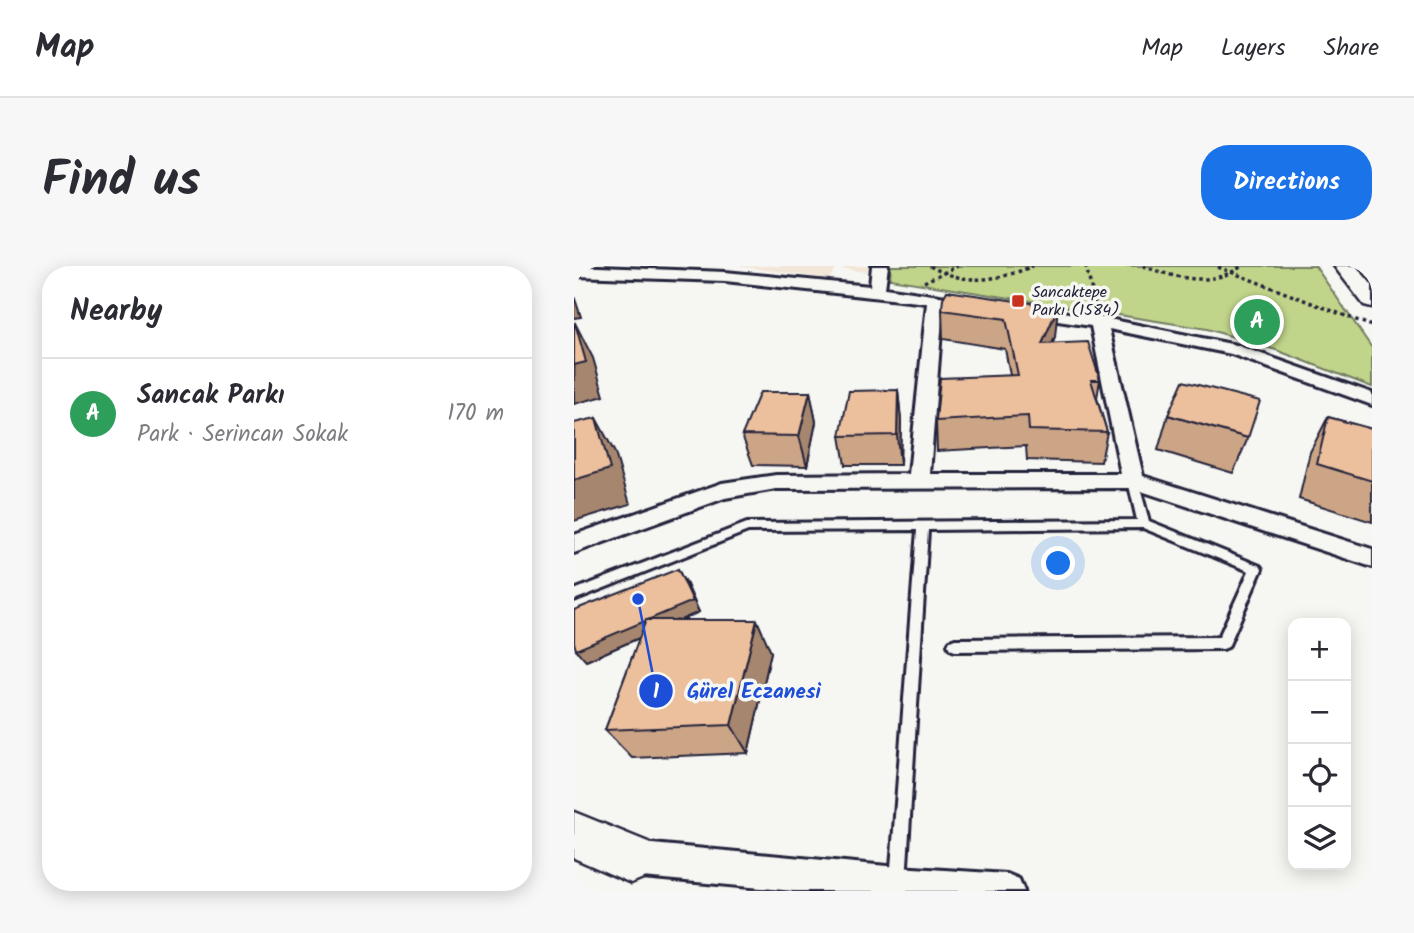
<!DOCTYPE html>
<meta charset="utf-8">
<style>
:root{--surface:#fff;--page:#f7f7f7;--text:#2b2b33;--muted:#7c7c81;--line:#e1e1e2;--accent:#1a73e8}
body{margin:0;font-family:Kalam,sans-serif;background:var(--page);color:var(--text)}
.controls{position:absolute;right:21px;bottom:21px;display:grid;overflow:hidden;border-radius:14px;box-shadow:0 4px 18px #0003}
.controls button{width:63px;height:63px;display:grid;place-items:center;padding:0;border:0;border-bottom:2px solid var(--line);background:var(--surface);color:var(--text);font:35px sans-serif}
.you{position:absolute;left:485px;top:298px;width:24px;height:24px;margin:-18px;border:5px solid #fff;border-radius:50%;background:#1a73e8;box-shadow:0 0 0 10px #1a73e833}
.badge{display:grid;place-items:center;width:46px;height:46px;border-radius:50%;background:var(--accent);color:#fff;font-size:23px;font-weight:700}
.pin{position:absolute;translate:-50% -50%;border:4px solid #fff;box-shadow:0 2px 7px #0006}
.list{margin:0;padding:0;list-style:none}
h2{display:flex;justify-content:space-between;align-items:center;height:91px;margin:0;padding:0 28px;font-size:30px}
h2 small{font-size:23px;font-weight:400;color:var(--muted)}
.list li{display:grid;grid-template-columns:46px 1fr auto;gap:21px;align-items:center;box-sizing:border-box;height:112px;padding:0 28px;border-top:2px solid var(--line)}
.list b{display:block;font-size:26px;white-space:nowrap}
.list p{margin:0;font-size:23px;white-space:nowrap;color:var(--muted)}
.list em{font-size:23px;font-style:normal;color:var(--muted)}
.icon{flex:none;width:38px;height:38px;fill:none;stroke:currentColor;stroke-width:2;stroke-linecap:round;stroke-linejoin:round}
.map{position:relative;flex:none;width:798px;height:625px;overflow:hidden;border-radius:28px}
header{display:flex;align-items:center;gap:42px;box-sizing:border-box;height:98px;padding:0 35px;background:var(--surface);border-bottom:2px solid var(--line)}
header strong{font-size:33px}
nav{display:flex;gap:38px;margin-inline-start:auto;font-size:24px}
.intro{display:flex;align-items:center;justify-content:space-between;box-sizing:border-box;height:168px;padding:0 42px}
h1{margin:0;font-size:49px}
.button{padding:18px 32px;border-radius:28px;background:var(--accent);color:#fff;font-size:24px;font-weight:700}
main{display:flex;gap:42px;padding:0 42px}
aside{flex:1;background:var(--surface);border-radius:28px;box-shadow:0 4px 18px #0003}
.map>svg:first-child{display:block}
.built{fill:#f3e6d8}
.green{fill:#c0d58a;stroke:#717c62;stroke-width:2}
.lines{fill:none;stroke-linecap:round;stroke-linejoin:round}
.lane-casing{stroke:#22223b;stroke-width:6}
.street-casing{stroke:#22223b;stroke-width:6}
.secondary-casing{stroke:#22223b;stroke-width:5}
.path{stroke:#22223b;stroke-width:3.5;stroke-dasharray:3.5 3.5;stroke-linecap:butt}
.lane{fill:#f6f6f2;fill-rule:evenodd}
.street{fill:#f6f6f2;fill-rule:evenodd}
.secondary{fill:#f6f6f2;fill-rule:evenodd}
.wall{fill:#cca587;stroke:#22223b;stroke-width:2}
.shaded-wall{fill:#a6866e;stroke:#22223b;stroke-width:2}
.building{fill:#edc09d;stroke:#22223b;stroke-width:2}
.poi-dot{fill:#c8321e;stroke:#f6f6f2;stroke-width:2.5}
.labels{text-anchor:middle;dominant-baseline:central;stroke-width:7;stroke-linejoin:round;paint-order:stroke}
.far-poi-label{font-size:16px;fill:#22223b;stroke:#f6f6f2;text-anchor:start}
.leader{fill:none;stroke:#1d4ed8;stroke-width:2.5}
.callout-dot{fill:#1d4ed8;stroke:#f6f6f2;stroke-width:2.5}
.mark-label{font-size:21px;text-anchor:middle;font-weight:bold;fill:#fff}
.callout-label{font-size:21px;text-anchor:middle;font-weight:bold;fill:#1d4ed8;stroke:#f6f6f2;stroke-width:7;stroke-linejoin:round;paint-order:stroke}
</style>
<header>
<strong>Map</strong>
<nav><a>Map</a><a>Layers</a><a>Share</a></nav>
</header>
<div class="intro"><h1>Find us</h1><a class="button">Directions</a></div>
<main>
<aside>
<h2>Nearby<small></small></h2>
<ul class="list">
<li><span class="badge" style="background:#2e9e5b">A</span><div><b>Sancak Parkı</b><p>Park · Serincan Sokak</p></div><em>170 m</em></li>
</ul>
</aside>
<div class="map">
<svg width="798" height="625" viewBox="0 0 798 625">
<rect width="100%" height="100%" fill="#f6f6f2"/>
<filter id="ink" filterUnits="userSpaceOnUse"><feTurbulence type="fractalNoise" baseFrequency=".0143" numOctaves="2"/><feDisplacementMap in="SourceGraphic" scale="14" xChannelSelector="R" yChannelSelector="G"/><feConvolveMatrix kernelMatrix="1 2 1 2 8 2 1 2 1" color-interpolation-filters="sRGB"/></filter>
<g filter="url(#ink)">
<polygon class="built" points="164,0 294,0 293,6 263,2 255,13"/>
<polygon class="green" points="317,0 741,0 798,82 798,121 702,84 633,63 316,13"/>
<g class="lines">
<g class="lane-casing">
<polygon id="lane" points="559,211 564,215 575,255 686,300 688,303 654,381 649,383 381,385 376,383 374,379 376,375 381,373 645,371 675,305 569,262 354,264 332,615 330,621 324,623 318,621 316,615 343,264 174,265 0,334 0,324 173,257 563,254 554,215"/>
</g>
<g class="street-casing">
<g id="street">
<polygon points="0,0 151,6 296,20 298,0 314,0 311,22 406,36 408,39 400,44 369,39 356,208 547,208 517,60 444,49 442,46 444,43 450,41 525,51 662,79 798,127 798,139 657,88 535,63 569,210 798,283 798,301 558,222 202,223 151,232 0,287 0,269 148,217 202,209 335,208 353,37 151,15 0,10"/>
<polygon points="57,576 324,601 433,608 445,613 450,625 220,625 57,610 45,605 40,593 45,581"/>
</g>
</g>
<g class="secondary-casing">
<g id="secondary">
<polygon points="760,0 782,0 798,19 798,41 790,39"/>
<polygon points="0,546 74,576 81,593 74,610 57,617 0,592"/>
</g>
</g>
<g class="path">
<path d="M356,0C391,20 423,15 459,0"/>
<polyline points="512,0 522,42"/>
<path d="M569,0C602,12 637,22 668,0"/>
<polyline points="644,1 798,60"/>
<polyline points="350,16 384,0"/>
</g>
<use href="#lane" class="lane"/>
<use href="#street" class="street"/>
<use href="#secondary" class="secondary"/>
</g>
<g class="wall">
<polygon points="373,25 481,71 479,77 526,114 523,132 533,166 527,196 453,194 452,180 363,185 362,155 436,109 431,83 369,73 368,44"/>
<polygon points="324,124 327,154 326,199 271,199 266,170"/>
<polygon points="236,126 242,156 233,200 179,199 168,169"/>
<polygon points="594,149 674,172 659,207 584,184"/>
<polygon points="754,151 798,163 798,256 725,233 736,186"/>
<polygon points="111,314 125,346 107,354 197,386 174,487 58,492 31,464 65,372 12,395"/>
</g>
<g class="shaded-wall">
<polygon points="0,30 7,51 0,52"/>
<polygon points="484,41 481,71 465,108 468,78"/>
<polygon points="1,57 19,92 30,130 0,138"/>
<polygon points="324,124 327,154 326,199 323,169"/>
<polygon points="236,126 242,156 233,200 225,170"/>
<polygon points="22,152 41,187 56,238 0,255 0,214"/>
<polygon points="104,303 125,346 12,395 2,384"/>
<polygon points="183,354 197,386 174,487 157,459"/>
</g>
<g class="building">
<polygon points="373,25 484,41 468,78 514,76 526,114 517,114 533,166 455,164 454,150 362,155 366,112 444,109 432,53 368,44 369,32"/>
<polygon points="1,57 12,96 0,99 0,58"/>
<polygon points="609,115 686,135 674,172 594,149"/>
<polygon points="324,124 323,169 266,170 275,125"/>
<polygon points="186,126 236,126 225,170 168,169"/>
<polygon points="754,151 798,163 798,215 743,198"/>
<polygon points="22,152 36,203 0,214 0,157"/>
<polygon points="104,303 119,335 2,384 0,376 0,344"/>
<polygon points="72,354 183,354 157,459 31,464"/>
</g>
</g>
<rect class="poi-dot" x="437" y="28" width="14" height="14" rx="3.5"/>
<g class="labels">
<g class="far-poi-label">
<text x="458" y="26">Sancaktepe<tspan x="458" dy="18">Parkı (1584)</tspan></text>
</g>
</g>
<path class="leader" d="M64 333L82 425"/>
<g class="callout-dot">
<circle cx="64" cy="333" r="7"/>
<circle cx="82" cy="425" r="18"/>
</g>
<g class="mark-label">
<text x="82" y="432">1</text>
</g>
<g class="callout-label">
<text x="180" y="432">Gürel Eczanesi</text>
</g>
</svg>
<div class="controls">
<button>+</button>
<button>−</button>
<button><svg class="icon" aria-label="locate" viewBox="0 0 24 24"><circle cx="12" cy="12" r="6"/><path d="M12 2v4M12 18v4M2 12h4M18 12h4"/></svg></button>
<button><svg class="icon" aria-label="layers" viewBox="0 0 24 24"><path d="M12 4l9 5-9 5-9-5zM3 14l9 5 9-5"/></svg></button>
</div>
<div class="you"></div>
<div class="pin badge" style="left:683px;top:56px;background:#2e9e5b">A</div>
</div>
</main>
